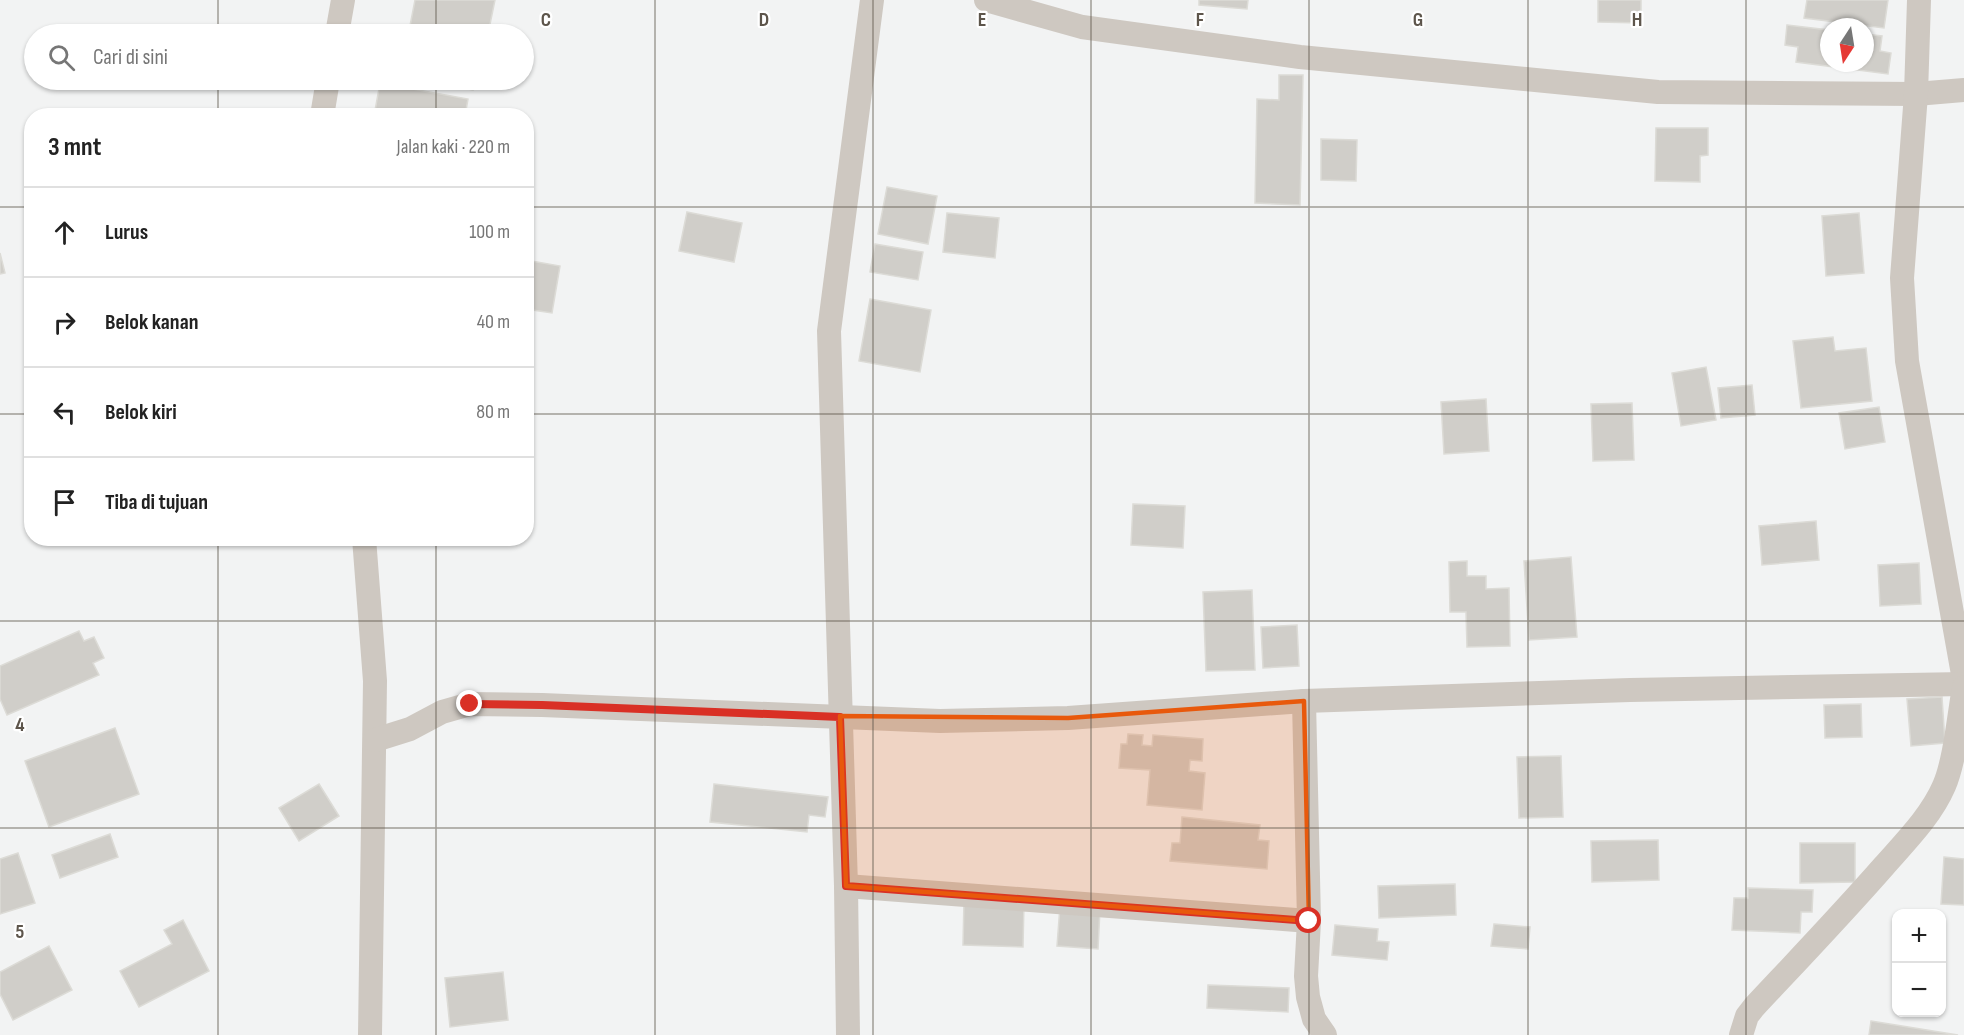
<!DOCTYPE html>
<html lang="id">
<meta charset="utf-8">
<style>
:root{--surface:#fff;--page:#f6f6f6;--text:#222;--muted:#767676;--line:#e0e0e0}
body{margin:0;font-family:"Sofia Sans Condensed",sans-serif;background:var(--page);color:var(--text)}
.controls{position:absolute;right:18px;bottom:18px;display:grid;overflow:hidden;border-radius:12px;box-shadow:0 2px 4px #0004}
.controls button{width:54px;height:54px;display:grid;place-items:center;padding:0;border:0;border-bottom:2px solid var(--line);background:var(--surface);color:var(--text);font:30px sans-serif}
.compass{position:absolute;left:1820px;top:18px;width:54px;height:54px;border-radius:50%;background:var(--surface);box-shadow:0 2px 4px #0004;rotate:192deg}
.stop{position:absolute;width:18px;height:18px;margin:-14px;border:4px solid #d93025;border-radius:50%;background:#fff}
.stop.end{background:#d93025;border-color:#fff;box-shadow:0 2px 6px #0008}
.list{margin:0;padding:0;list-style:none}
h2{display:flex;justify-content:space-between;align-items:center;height:78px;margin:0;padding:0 24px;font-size:26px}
h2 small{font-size:20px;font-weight:400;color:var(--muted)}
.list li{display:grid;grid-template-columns:39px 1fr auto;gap:18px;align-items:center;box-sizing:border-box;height:90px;padding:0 24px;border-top:2px solid var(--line)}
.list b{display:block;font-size:22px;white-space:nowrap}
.list em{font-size:20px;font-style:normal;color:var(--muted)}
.icon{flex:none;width:33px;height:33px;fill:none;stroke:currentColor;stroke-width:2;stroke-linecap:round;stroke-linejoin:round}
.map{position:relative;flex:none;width:1964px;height:1035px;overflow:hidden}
.search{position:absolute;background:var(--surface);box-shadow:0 2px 4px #0004;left:24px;top:24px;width:510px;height:66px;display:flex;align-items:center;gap:15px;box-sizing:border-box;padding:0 21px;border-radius:33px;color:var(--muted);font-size:22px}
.panel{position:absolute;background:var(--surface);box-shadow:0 2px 4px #0004;left:24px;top:108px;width:510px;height:438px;border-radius:24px}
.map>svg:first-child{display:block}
.building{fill:#d0cec9;stroke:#dcdbd6;stroke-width:1.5}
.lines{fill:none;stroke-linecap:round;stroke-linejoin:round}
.street{stroke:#cec8c1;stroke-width:24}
.route{stroke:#d93025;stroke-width:8}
.marked{fill:#e8590c;fill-opacity:0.2;stroke:#e8590c;stroke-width:4.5;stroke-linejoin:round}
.grid{fill:none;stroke:#5d554b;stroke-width:1.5;stroke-opacity:0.55}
.grid-label{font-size:20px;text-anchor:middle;font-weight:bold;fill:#5d554b;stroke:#fff;stroke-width:4.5;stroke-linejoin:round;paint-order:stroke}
</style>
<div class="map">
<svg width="1964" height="1035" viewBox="0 0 1964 1035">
<rect width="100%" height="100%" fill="#f2f3f3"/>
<g class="building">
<polygon points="415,0 495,0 488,34 425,34 409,31"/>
<polygon points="1199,0 1248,0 1247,9 1199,5"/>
<polygon points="1598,0 1641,0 1641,23 1598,22"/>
<polygon points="1807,0 1888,0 1884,28 1804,18"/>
<polygon points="1787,25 1829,30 1829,63 1865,63 1865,34 1882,36 1880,51 1891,53 1888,74 1796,62 1798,47 1785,45"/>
<polygon points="1279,75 1303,75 1300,205 1255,203 1257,99 1279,100"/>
<polygon points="426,80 475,80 473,90 426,82"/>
<polygon points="380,83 468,99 465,116 374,116"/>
<polygon points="1656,128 1708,128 1708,155 1700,156 1700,182 1655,181"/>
<polygon points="1321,139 1357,140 1356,181 1321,180"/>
<polygon points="887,187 937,196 928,244 878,234"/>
<polygon points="687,212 742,223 734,262 679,251"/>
<polygon points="947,213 999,218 995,258 943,252"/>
<polygon points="1859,213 1864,273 1826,276 1822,216"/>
<polygon points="875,244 923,252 918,280 870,272"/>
<polygon points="0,253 5,273 0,274"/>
<polygon points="526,260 560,266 552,313 526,309"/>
<polygon points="870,299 931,310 920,372 859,361"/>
<polygon points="1833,337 1835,351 1866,348 1872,401 1801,408 1793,341"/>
<polygon points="1706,367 1716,420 1681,426 1672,373"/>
<polygon points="1752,385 1755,415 1721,418 1718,388"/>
<polygon points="1486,399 1489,451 1444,454 1441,402"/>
<polygon points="1632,403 1634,460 1593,461 1591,404"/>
<polygon points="1879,407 1885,442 1845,449 1839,413"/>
<polygon points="1133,504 1185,506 1183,548 1131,545"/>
<polygon points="1816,521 1819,560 1762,565 1759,526"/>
<polygon points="1571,557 1577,637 1529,640 1524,561"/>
<polygon points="1467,561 1467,576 1486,576 1486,589 1509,588 1510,646 1467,647 1466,612 1450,612 1449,562"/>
<polygon points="1919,563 1921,604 1880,606 1878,565"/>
<polygon points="1252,590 1255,670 1206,671 1203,592"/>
<polygon points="1297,625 1299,666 1263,668 1261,627"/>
<polygon points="79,631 84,641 94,637 104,658 93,663 99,675 7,715 0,699 0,666"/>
<polygon points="1942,697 1945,743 1911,746 1907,699"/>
<polygon points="1861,704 1862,737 1825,738 1824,705"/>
<polygon points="115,728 139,794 49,827 25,761"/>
<polygon points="1128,734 1143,735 1142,745 1152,746 1153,735 1203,739 1202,761 1190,760 1189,771 1205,773 1202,810 1147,805 1150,770 1119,768 1121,744 1127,744"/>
<polygon points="1561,756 1563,817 1519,818 1517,757"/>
<polygon points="319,784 339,816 299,841 279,808"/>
<polygon points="714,784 828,797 825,817 809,815 807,832 710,822"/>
<polygon points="1182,817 1260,825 1258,840 1269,841 1267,869 1170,861 1172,843 1180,843"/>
<polygon points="110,834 118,857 60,878 52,855"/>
<polygon points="1658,840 1659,880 1592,882 1591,841"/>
<polygon points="1800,843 1855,843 1855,882 1800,883"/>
<polygon points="18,853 35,903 0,914 0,859"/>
<polygon points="1944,857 1964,859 1964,905 1941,904"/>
<polygon points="1455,884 1456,915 1379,918 1378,886"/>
<polygon points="1748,888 1813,890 1812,912 1801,912 1800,933 1732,930 1734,898 1748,898"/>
<polygon points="964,900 1024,902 1023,947 963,945"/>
<polygon points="1060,906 1100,909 1098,949 1057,946"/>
<polygon points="183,920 209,971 139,1007 120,971 172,944 164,930"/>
<polygon points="1494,924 1530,927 1528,949 1491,946"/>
<polygon points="1335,925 1378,929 1377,941 1389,942 1387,960 1332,955"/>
<polygon points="49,946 72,990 13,1020 0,994 0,972"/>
<polygon points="503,972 508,1020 450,1027 445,978"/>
<polygon points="1208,985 1289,988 1288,1012 1207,1008"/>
<polygon points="1871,1021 1958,1035 1869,1035"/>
</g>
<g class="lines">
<g class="street">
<polyline points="986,0 1082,27 1300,57 1658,92 1916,94 1964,90"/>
<polyline points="1919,0 1916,94 1902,278 1907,361 1964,680"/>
<polyline points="337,34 343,0"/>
<polyline points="322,116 328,80"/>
<polyline points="364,538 375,681 370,1035"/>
<polyline points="1304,701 1309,921 1306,976 1308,997 1314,1019 1325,1035"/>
<polyline points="375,740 410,729 442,712 470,704 542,705 940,721 1068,718 1304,701 1630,690 1964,684"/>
<polyline points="846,886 1309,921"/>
<polyline points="848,1035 846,886 829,331 872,0"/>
<path d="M1741,1035L1747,1016L1754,1007C1798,960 1842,914 1884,866C1906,841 1931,816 1944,786C1955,761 1959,715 1964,687"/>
</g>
</g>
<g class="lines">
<polyline class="route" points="470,704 542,705 840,717 846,886 1309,921"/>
</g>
<path class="marked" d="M1304,701L1309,921L846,886L840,716L1068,718Z"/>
<path class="grid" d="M218,0V34M436,0V34M655,0V1035M873,0V1035M1091,0V1035M1309,0V1035M1528,0V1035M1746,0V1035M218,80V116M436,80V116M0,207H32M526,207H1964M0,414H32M526,414H1964M218,538V1035M436,538V1035M0,621H1964M0,828H1964"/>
<g class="grid-label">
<text x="546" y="26">C</text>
<text x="764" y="26">D</text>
<text x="982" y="26">E</text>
<text x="1200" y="26">F</text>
<text x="1418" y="26">G</text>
<text x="1637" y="26">H</text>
<text x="20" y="731">4</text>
<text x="20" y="938">5</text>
</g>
</svg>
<div class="controls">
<button>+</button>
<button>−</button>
</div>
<svg class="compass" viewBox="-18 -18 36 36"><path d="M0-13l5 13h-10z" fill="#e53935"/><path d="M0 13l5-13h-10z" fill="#767676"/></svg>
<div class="stop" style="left:1309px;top:921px"></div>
<div class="stop end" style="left:470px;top:704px"></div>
<div class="search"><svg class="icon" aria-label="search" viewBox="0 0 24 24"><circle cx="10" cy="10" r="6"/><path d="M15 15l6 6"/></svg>Cari di sini</div>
<section class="panel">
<h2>3 mnt<small>Jalan kaki · 220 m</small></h2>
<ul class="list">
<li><svg class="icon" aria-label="ahead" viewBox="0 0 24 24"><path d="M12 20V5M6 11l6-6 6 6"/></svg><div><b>Lurus</b></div><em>100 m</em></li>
<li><svg class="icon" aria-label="right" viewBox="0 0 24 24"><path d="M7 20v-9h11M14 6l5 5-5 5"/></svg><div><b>Belok kanan</b></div><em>40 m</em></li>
<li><svg class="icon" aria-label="left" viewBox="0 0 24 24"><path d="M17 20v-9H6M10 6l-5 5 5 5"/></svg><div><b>Belok kiri</b></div><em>80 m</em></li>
<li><svg class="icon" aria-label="arrive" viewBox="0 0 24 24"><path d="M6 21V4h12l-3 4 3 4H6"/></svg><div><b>Tiba di tujuan</b></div></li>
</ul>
</section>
</div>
